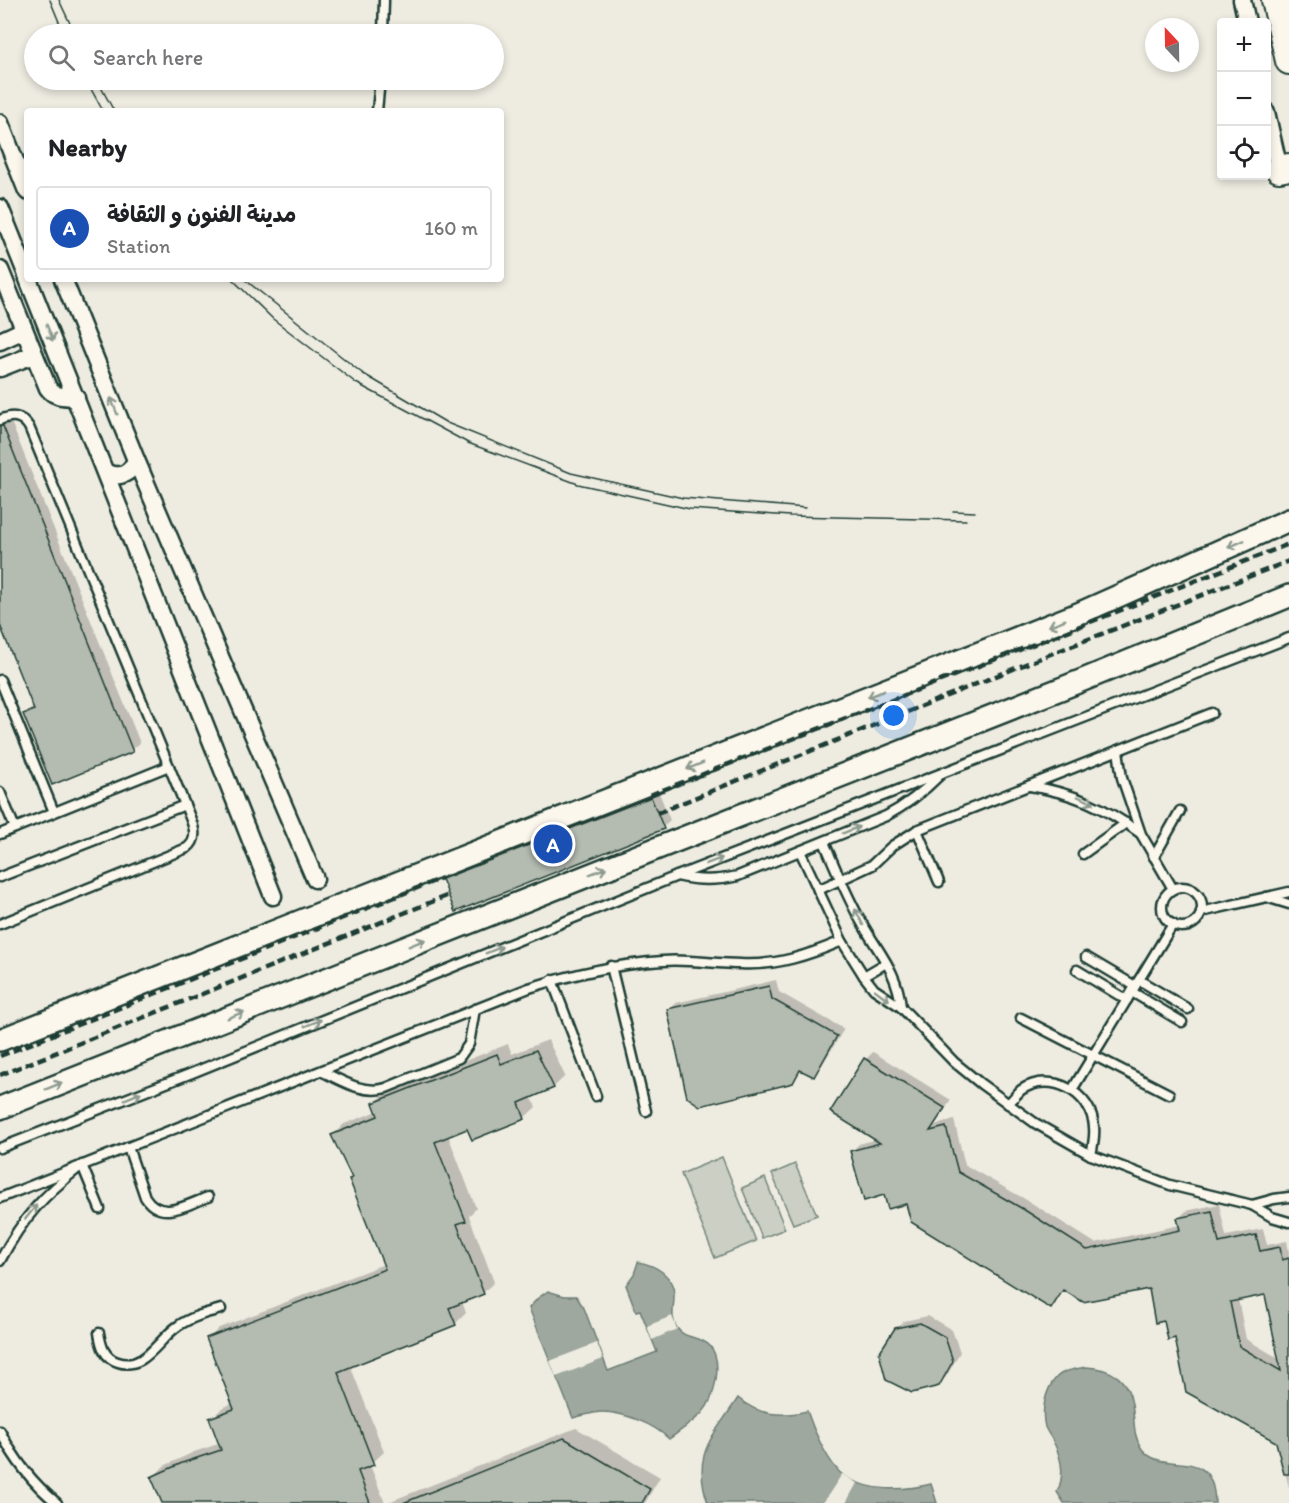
<!DOCTYPE html>
<meta charset="utf-8">
<style>
:root{--surface:#fff;--page:#f2f2f2;--text:#202124;--muted:#757577;--line:#e0e0e0;--accent:#1f3d34}
body{margin:0;font-family:Itim,"Playpen Sans Arabic",sans-serif;background:var(--page);color:var(--text)}
.controls{position:absolute;right:18px;top:18px;display:grid;overflow:hidden;border-radius:6px;box-shadow:0 3px 9px #0003}
.controls button{width:54px;height:54px;display:grid;place-items:center;padding:0;border:0;border-bottom:2px solid var(--line);background:var(--surface);color:var(--text);font:30px sans-serif}
.compass{position:absolute;left:1145px;top:18px;width:54px;height:54px;border-radius:50%;background:var(--surface);box-shadow:0 3px 9px #0003;rotate:338deg}
.you{position:absolute;left:894px;top:716px;width:21px;height:21px;margin:-15px;border:4px solid #fff;border-radius:50%;background:#1a73e8;box-shadow:0 0 0 9px #1a73e833}
.badge{display:grid;place-items:center;width:39px;height:39px;border-radius:50%;background:var(--accent);color:#fff;font-size:20px;font-weight:700}
.pin{position:absolute;translate:-50% -50%;border:3px solid #fff;box-shadow:0 2px 6px #0006}
.list{margin:0;padding:0;list-style:none}
h2{display:flex;justify-content:space-between;align-items:center;height:78px;margin:0;padding:0 24px;font-size:26px}
h2 small{font-size:20px;font-weight:400;color:var(--muted)}
.list li{display:grid;grid-template-columns:39px 1fr auto;gap:18px;align-items:center;box-sizing:border-box;height:84px;margin:0 12px 12px;padding:0 12px;border:2px solid var(--line);border-radius:6px}
.list b{display:block;font-size:22px;white-space:nowrap}
.list p{margin:0;font-size:20px;white-space:nowrap;color:var(--muted)}
.list em{font-size:20px;font-style:normal;color:var(--muted)}
.icon{flex:none;width:33px;height:33px;fill:none;stroke:currentColor;stroke-width:2;stroke-linecap:round;stroke-linejoin:round}
.map{position:relative;flex:none;width:1289px;height:1503px;overflow:hidden}
.search{position:absolute;background:var(--surface);box-shadow:0 3px 9px #0003;left:24px;top:24px;width:480px;height:66px;display:flex;align-items:center;gap:15px;box-sizing:border-box;padding:0 21px;border-radius:33px;color:var(--muted);font-size:22px}
.panel{position:absolute;background:var(--surface);box-shadow:0 3px 9px #0003;left:24px;top:108px;width:480px;height:174px;border-radius:6px}
.map>svg:first-child{display:block}
.green{fill:#cbcfc4;stroke:#75867c;stroke-width:1.5}
.water{fill:#9fa89f;stroke:#6c7d74;stroke-width:1.5}
.pier{fill:#eeece1}
.shadow{fill:#0003;fill-rule:evenodd}
.building{fill:#b4bbb0;stroke:#1f3d34;stroke-width:1.5;fill-rule:evenodd}
.lines{fill:none;stroke-linecap:round;stroke-linejoin:round}
.service-casing{stroke:#1f3d34;stroke-width:13}
.minor-casing{stroke:#1f3d34;stroke-width:21}
.tertiary-casing{stroke:#1f3d34;stroke-width:26}
.primary-casing{stroke:#1f3d34;stroke-width:30}
.service{stroke:#fbf7ec;stroke-width:8}
.minor{stroke:#fbf7ec;stroke-width:16}
.tertiary{stroke:#fbf7ec;stroke-width:21}
.primary{stroke:#fbf7ec;stroke-width:26}
.tram{stroke:#1f3d34;stroke-width:1.5}
.rail{stroke:#1f3d34;stroke-width:4.5;stroke-dasharray:9 4.5;stroke-linecap:butt}
.oneway{stroke:#8d9a90}
</style>
<div class="map">
<svg width="1289" height="1503" viewBox="0 0 1289 1503">
<rect width="100%" height="100%" fill="#eeece1"/>
<filter id="ink" filterUnits="userSpaceOnUse"><feTurbulence type="fractalNoise" baseFrequency=".0167" numOctaves="2"/><feDisplacementMap in="SourceGraphic" scale="12" xChannelSelector="R" yChannelSelector="G"/><feConvolveMatrix kernelMatrix="1 2 1 2 8 2 1 2 1" color-interpolation-filters="sRGB"/></filter>
<g filter="url(#ink)">
<g class="green">
<polygon points="722,1157 756,1241 715,1258 681,1174"/>
<polygon points="795,1164 817,1215 793,1224 772,1174"/>
<polygon points="765,1178 785,1229 762,1238 742,1188"/>
</g>
<g class="water">
<path d="M638,1262C656,1265 675,1276 674,1297C674,1308 670,1318 677,1328C684,1339 700,1336 709,1345C724,1360 715,1399 702,1413C692,1423 680,1431 669,1439C654,1424 623,1412 602,1412C593,1412 582,1416 573,1418L529,1308L538,1298L548,1291L564,1296H576L584,1308L608,1371L657,1352L640,1310L636,1311L626,1285L634,1274Z"/>
<path d="M1086,1367C1110,1368 1128,1378 1132,1404C1135,1419 1132,1435 1142,1449C1164,1478 1213,1441 1215,1503H1064L1057,1492C1065,1476 1062,1459 1054,1443C1051,1437 1047,1432 1045,1427C1041,1411 1045,1390 1056,1378C1063,1370 1076,1369 1086,1367Z"/>
<path d="M738,1398C759,1416 782,1417 807,1411C813,1429 828,1464 844,1476C868,1492 904,1491 931,1484L937,1503H708C691,1453 713,1437 738,1398Z"/>
</g>
<g class="pier">
<polygon points="672,1316 677,1329 652,1340 647,1326"/>
<polygon points="597,1343 603,1359 556,1377 550,1361"/>
<polygon points="842,1474 857,1483 846,1503 823,1503"/>
</g>
<g class="shadow">
<polygon points="11,422 140,743 132,750 52,783 25,714 34,706 0,621 0,427"/>
<polygon points="658,790 670,820 663,827 444,879 451,872"/>
<polygon points="776,980 779,992 844,1029 821,1067 813,1075 802,1070 792,1082 669,1010 676,1003"/>
<polygon points="548,1040 565,1076 554,1087 531,1096 536,1107 524,1118 468,1127 448,1135 476,1208 469,1216 494,1282 483,1293 462,1301 466,1313 455,1324 350,1365 384,1452 370,1465 385,1503 163,1503 153,1477 164,1466 194,1452 221,1443 211,1419 222,1408 233,1403 208,1339 219,1328 384,1264 353,1177 333,1135 344,1124 378,1111 375,1103 386,1092 508,1044 512,1054"/>
<path d="M873,1052L951,1100L935,1125L954,1120L965,1165L1030,1202L1095,1243L1180,1225L1179,1218L1186,1211L1219,1204L1226,1236L1263,1229L1267,1245L1287,1241L1289,1252V1488L1278,1441L1176,1336L1150,1287L1065,1289L1051,1307L907,1202L885,1194L851,1152L859,1144L877,1139L866,1059ZM1266,1293L1280,1359L1246,1339L1238,1299Z"/>
<polygon points="928,1316 952,1330 960,1352 946,1377 938,1384 896,1329 904,1321"/>
<polygon points="576,1428 660,1477 645,1503 386,1503"/>
</g>
<g class="building">
<polygon points="0,426 3,426 133,752 52,785 23,714 34,710 0,625"/>
<polygon points="651,797 664,829 455,912 442,879"/>
<polygon points="769,986 772,999 837,1036 814,1077 800,1070 793,1083 700,1106 687,1097 667,1009"/>
<polygon points="536,1050 554,1088 519,1103 525,1119 472,1140 467,1129 435,1142 466,1221 457,1224 484,1294 449,1308 456,1325 338,1372 374,1465 358,1471 370,1503 162,1503 151,1477 182,1463 221,1450 209,1418 234,1409 206,1338 385,1269 349,1179 352,1178 331,1135 378,1116 373,1103 497,1054 501,1064"/>
<path d="M864,1058L945,1108L930,1131L946,1127L958,1172L1023,1209L1087,1250L1180,1230L1177,1218L1212,1211L1219,1243L1256,1235L1260,1251L1280,1247L1282,1260L1289,1258V1474H1284L1276,1442L1186,1392L1175,1338L1168,1340L1164,1321L1155,1323L1149,1289L1083,1302L1063,1290L1051,1309L911,1222L906,1204L888,1209L884,1195L864,1201L850,1151L880,1143L830,1112ZM1265,1295L1281,1371L1239,1346L1230,1302Z"/>
<polygon points="920,1323 945,1337 953,1361 939,1386 912,1393 886,1380 879,1353 895,1328"/>
<polygon points="564,1438 650,1489 642,1503 403,1503"/>
</g>
<g class="lines">
<g class="service-casing">
<g id="service">
<polyline points="383,34 384,0"/>
<polyline points="377,111 380,80"/>
<path d="M0,420C12,415 21,415 29,427L185,805C190,819 202,837 187,848L0,924"/>
<polyline points="0,680 54,812"/>
<polyline points="1118,750 1122,778 1141,834 1173,889"/>
<path d="M1030,786C1074,793 1104,807 1140,833"/>
<polyline points="0,792 15,828"/>
<polyline points="917,830 939,882"/>
<polyline points="0,834 169,766"/>
<path d="M824,842C836,869 847,897 862,923C878,952 898,972 901,1007"/>
<polyline points="800,851 842,941 864,976 874,989 901,1007 954,1062 981,1084 1035,1123 1091,1155 1170,1185 1252,1205 1272,1217 1289,1222"/>
<polyline points="1083,854 1126,823"/>
<polyline points="1154,857 1180,811"/>
<path d="M677,876C699,881 716,881 738,876L886,816C907,805 923,792 940,775"/>
<polyline points="0,877 185,805"/>
<circle cx="1182" cy="907" r="20"/>
<polyline points="818,890 872,865 892,846 917,830 1212,713"/>
<polyline points="1266,897 1289,904"/>
<polyline points="1201,912 1289,892"/>
<polyline points="1086,957 1135,986"/>
<polyline points="611,966 646,1111"/>
<polyline points="1077,970 1127,1000"/>
<polyline points="864,976 886,963"/>
<polyline points="552,980 596,1096"/>
<polyline points="1139,980 1188,1009"/>
<polyline points="1132,992 1182,1022"/>
<polyline points="1021,1018 1169,1094"/>
<path d="M321,1071C341,1080 363,1095 386,1088L459,1058L469,1044L475,1009"/>
<polyline points="1072,1090 1173,924"/>
<path d="M1008,1104C1012,1100 1017,1094 1021,1090C1051,1070 1092,1093 1094,1127C1095,1136 1093,1146 1091,1155"/>
<path d="M128,1147L145,1197C161,1222 186,1205 208,1197"/>
<polyline points="0,1148 192,1073 677,876 1289,638"/>
<path d="M0,1198L529,988C573,974 617,964 663,961C688,959 715,964 740,964C777,966 809,955 842,941"/>
<polyline points="1252,1205 1274,1199 1289,1197"/>
<path d="M0,1261C23,1217 44,1195 82,1165L100,1209"/>
<path d="M99,1333C101,1345 104,1358 118,1362C145,1371 158,1339 178,1326C191,1317 206,1313 221,1309"/>
<path d="M0,1431C14,1459 32,1483 57,1503"/>
</g>
</g>
<g class="minor-casing">
<g id="minor">
<polyline points="1242,0 1247,22"/>
<polyline points="1266,112 1279,169"/>
<polyline points="0,123 27,191"/>
<polyline points="0,208 27,275"/>
<path d="M0,270L48,388C55,398 65,396 76,397"/>
<polyline points="28,279 273,896"/>
<polyline points="63,279 136,460 315,879"/>
<polyline points="0,341 24,330"/>
<polyline points="0,368 33,355"/>
<path d="M107,473C120,479 131,473 136,460"/>
</g>
</g>
<g class="tertiary-casing">
<g id="tertiary">
<polyline points="0,1040 1078,614 1289,520"/>
<polyline points="0,1108 1083,680 1289,596"/>
</g>
</g>
<g class="primary-casing">
<g id="primary">
<polyline points="1275,0 1289,61"/>
<polyline points="1279,169 1289,167"/>
</g>
</g>
<use href="#service" class="service"/>
<use href="#minor" class="minor"/>
<use href="#tertiary" class="tertiary"/>
<use href="#primary" class="primary"/>
<g class="tram">
<polyline points="50,0 64,34"/>
<polyline points="59,0 75,34"/>
<polyline points="86,80 103,111"/>
<polyline points="97,80 114,111"/>
<polyline points="232,279 273,319 356,383 468,443 578,484 690,509 790,516 966,520"/>
<polyline points="244,279 362,373 447,423 571,473 683,498 806,508"/>
<polyline points="953,511 975,512"/>
</g>
<g class="rail">
<polyline points="650,795 1289,544"/>
<polyline points="657,813 1048,655 1289,561"/>
<polyline points="0,1056 442,878"/>
<polyline points="0,1075 449,895"/>
</g>
</g>
<defs><path id="oneway-shaft" d="M-6 0H5M1.5-3L5.5 0L1.5 3" fill="none" stroke-width="1.6" stroke-linecap="round" stroke-linejoin="round" transform="scale(1.5)"/></defs>
<g class="oneway">
<use href="#oneway-shaft" transform="translate(50 333) rotate(68)"/>
<use href="#oneway-shaft" transform="translate(114 406) rotate(-112)"/>
<use href="#oneway-shaft" transform="translate(1236 544) rotate(156)"/>
<use href="#oneway-shaft" transform="translate(1057 623) rotate(158)"/>
<use href="#oneway-shaft" transform="translate(876 694) rotate(158)"/>
<use href="#oneway-shaft" transform="translate(695 766) rotate(158)"/>
<use href="#oneway-shaft" transform="translate(1086 800) rotate(23)"/>
<use href="#oneway-shaft" transform="translate(851 830) rotate(-22)"/>
<use href="#oneway-shaft" transform="translate(714 861) rotate(-21)"/>
<use href="#oneway-shaft" transform="translate(598 871) rotate(-22)"/>
<use href="#oneway-shaft" transform="translate(859 917) rotate(-117)"/>
<use href="#oneway-shaft" transform="translate(417 943) rotate(-22)"/>
<use href="#oneway-shaft" transform="translate(494 950) rotate(-22)"/>
<use href="#oneway-shaft" transform="translate(882 995) rotate(37)"/>
<use href="#oneway-shaft" transform="translate(236 1015) rotate(-22)"/>
<use href="#oneway-shaft" transform="translate(313 1023) rotate(-22)"/>
<use href="#oneway-shaft" transform="translate(54 1086) rotate(-22)"/>
<use href="#oneway-shaft" transform="translate(133 1096) rotate(-22)"/>
<use href="#oneway-shaft" transform="translate(31 1212) rotate(-51)"/>
</g>
</g>
</svg>
<div class="controls">
<button>+</button>
<button>−</button>
<button><svg class="icon" aria-label="locate" viewBox="0 0 24 24"><circle cx="12" cy="12" r="6"/><path d="M12 2v4M12 18v4M2 12h4M18 12h4"/></svg></button>
</div>
<svg class="compass" viewBox="-18 -18 36 36"><path d="M0-13l5 13h-10z" fill="#e53935"/><path d="M0 13l5-13h-10z" fill="#757577"/></svg>
<div class="you"></div>
<div class="pin badge" style="left:553px;top:844px;background:#1a4fb4">A</div>
<div class="search"><svg class="icon" aria-label="search" viewBox="0 0 24 24"><circle cx="10" cy="10" r="6"/><path d="M15 15l6 6"/></svg>Search here</div>
<section class="panel">
<h2>Nearby<small></small></h2>
<ul class="list">
<li><span class="badge" style="background:#1a4fb4">A</span><div><b>مدينة الفنون و الثقافة</b><p>Station</p></div><em>160 m</em></li>
</ul>
</section>
</div>
